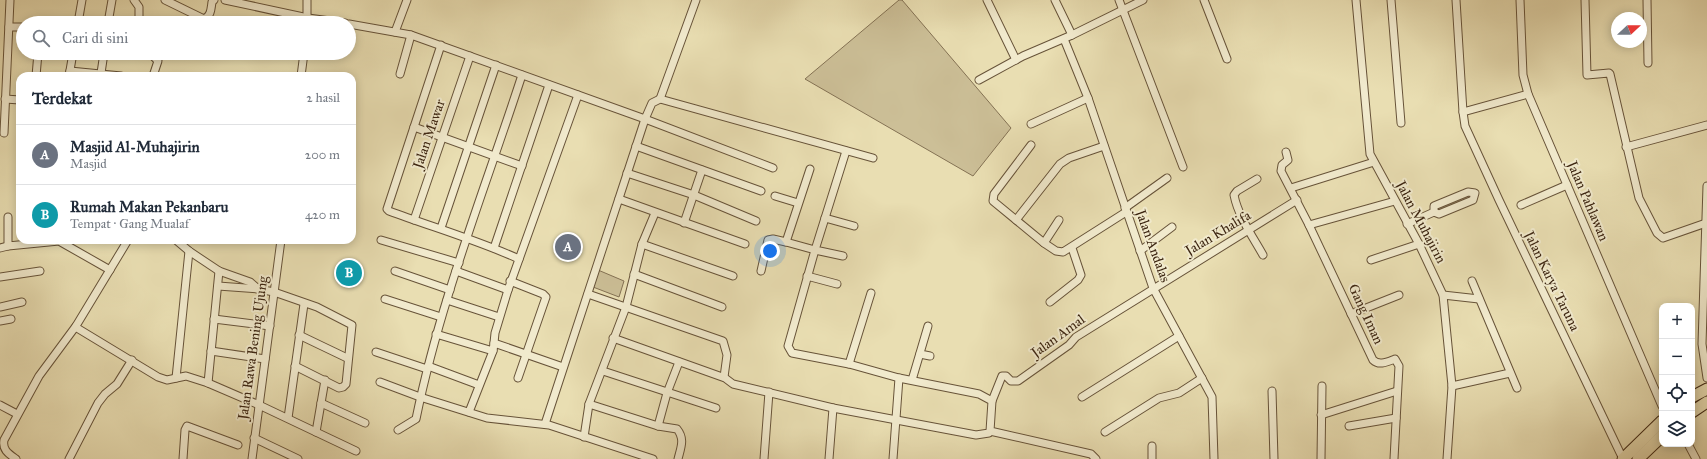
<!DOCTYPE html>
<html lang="id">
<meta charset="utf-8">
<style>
:root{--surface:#fff;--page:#f6f6f7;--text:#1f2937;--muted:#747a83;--line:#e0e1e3;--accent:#1a73e8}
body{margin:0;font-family:"IM FELL Great Primer",serif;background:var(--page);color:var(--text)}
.controls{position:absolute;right:12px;bottom:12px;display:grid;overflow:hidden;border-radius:8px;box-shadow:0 2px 10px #0003}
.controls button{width:36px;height:36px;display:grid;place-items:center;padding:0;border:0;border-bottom:1px solid var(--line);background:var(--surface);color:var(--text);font:20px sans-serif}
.compass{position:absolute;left:1611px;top:12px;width:36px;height:36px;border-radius:50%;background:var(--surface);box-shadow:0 2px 10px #0003;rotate:68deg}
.you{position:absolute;left:770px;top:251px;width:14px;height:14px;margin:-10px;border:3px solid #fff;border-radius:50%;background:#1a73e8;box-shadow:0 0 0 6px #1a73e833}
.badge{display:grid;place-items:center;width:26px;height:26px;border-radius:50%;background:var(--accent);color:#fff;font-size:13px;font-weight:700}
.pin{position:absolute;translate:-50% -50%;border:2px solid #fff;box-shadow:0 1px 4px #0006}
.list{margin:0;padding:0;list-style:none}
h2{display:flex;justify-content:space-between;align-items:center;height:52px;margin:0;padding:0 16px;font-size:17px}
h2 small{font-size:13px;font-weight:400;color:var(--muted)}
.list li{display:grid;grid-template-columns:26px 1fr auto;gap:12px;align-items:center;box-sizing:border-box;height:60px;padding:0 16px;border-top:1px solid var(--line)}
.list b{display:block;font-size:15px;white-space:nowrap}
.list p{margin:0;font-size:13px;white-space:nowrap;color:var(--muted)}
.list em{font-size:13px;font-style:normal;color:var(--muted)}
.icon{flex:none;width:22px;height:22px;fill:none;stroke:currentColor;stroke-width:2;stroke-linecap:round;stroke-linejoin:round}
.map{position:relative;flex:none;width:1707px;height:459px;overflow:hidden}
.search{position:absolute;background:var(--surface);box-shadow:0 2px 10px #0003;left:16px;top:16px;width:340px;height:44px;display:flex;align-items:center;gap:10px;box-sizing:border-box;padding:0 14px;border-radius:22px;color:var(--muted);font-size:15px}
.panel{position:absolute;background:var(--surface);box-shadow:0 2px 10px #0003;left:16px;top:72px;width:340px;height:172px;border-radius:12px}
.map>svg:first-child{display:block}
.green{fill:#ccbf97;stroke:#847254}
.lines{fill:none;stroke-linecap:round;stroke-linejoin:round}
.street-casing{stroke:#675339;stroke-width:9}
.primary-casing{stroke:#3c2511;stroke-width:13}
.street{stroke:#f1eacd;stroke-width:7}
.primary{stroke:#e9deb2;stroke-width:11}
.labels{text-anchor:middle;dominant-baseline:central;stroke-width:4;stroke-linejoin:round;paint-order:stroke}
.street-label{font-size:14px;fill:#3c2511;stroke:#f1eacd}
</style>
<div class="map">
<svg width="1707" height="459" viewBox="0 0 1707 459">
<rect width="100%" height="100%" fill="#e9deb2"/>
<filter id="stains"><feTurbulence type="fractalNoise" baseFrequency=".005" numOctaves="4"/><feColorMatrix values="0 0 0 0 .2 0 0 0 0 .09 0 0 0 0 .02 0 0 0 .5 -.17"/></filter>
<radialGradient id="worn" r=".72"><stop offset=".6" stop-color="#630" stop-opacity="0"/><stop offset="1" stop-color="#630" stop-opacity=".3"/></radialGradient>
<g class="green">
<polygon points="899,0 902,0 1011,128 973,176 805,79"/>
<polygon points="598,270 624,281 619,297 593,287"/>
</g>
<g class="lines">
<g class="street-casing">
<g id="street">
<polyline points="134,0 139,7 139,23"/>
<path d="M165,0L204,19C211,16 211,9 212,2L214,0"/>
<polyline points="225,0 308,18 345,23"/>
<polyline points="987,0 1016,60"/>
<polyline points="1055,0 1072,35"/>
<polyline points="1119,0 1183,167"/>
<polyline points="1204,0 1227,59"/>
<polyline points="1356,0 1370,154 1419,244 1443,295 1452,386 1447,459"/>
<polyline points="1391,0 1401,123"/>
<polyline points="1456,0 1463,112 1528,94"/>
<polyline points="1520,0 1523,75 1528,94 1662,406"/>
<polyline points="1585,0 1587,75 1609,73 1610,74 1639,198 1657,233 1663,238 1706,223"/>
<polyline points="1647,0 1648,63"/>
<polyline points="78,23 82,0"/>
<polyline points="108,23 112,0"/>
<polyline points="307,23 307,0"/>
<polyline points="349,24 411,35 645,119 773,168"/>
<polyline points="9,27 23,27"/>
<polyline points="395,32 407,0"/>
<polyline points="1064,39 1088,98 1153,288 1212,397 1214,459"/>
<path d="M441,45L387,209L389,211C432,227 477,240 519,259"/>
<polyline points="150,53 158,61 153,76"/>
<polyline points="70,71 121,76"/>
<polyline points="101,73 104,53"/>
<polyline points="400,74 411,35"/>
<polyline points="36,76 38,53"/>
<polyline points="69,76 73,53"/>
<polyline points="301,76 304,53"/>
<polyline points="979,80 1023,56 1072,35 1143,0"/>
<polyline points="5,99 20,100"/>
<polyline points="660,99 696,0"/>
<polyline points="1463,112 1465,126 1499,200 1623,459"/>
<polyline points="1031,124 1088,98"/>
<polyline points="414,127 522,166"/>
<polyline points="4,133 10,0"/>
<polyline points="1031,145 994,194 993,201 1044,243 1056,251 1063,252 1126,212"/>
<polyline points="636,146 761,191"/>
<polyline points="1626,147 1707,125"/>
<path d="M1286,152L1288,160L1282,165L1281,171L1309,225L1373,360C1379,366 1387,362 1395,359L1399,366L1394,459"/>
<polyline points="810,169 786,242 815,250 788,346 792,353 849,364 899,378 979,394 992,401 990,431 1091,454 1096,459"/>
<polyline points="627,173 694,195 756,221"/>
<path d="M1257,179L1237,191L1234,195C1238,216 1253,237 1263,255"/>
<polyline points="1707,186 1702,344 1707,378"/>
<polyline points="1291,188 1374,162"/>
<polyline points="775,196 798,203"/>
<polyline points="619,199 745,244"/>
<polyline points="1521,205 1567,185"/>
<polyline points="1125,208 1167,178"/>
<polyline points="8,217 8,246 59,241 110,270"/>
<polyline points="825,218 854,226"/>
<polyline points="414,220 470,56"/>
<polyline points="1016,220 1060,164 1069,158 1104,146"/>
<polyline points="684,223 702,170"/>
<polyline points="1407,224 1434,212 1439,214 1473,200 1475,193 1468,192 1434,206 1434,212"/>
<polyline points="1309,225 1395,201"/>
<polyline points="441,228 496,65"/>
<polyline points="128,240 76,326 77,328 158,377 167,380 186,376 208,383 259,405 356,451"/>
<polyline points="176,240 189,251 219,271 250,282 258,289 274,292 317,307 352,325 346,384 343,387 339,388 295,366"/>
<polyline points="381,240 459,263"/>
<polyline points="1044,243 1059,220"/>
<polyline points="642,244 733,276"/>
<polyline points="0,248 8,246"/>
<polyline points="494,248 549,85"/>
<polyline points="1140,251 1172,227"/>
<polyline points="843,256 815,250 846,151"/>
<polyline points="1371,260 1419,244"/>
<polyline points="395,271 450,290"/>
<polyline points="456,271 508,290 578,95"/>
<polyline points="761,271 768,240 773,239 786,242"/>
<polyline points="634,274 722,307"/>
<polyline points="807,276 837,284"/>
<polyline points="0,277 40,271"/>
<polyline points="510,281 543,294 546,297 518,378"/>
<polyline points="1472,281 1517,388"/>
<polyline points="218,286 258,289"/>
<polyline points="588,294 723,341 727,355 724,377"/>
<polyline points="1443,295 1479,299"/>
<polyline points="385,299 441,317"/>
<polyline points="447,300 499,317"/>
<polyline points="1050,302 1078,280 1081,275 1072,248"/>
<polyline points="0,307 22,302"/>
<polyline points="1351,314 1399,295"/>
<polyline points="214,319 270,326"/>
<polyline points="0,321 11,319"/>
<polyline points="436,334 493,351"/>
<polyline points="299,335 347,358"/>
<polyline points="613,338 725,378 733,384 833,408"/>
<polyline points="494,343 495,333 508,290"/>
<polyline points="211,351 265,359"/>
<polyline points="376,352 427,369"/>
<polyline points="920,354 930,356"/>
<polyline points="849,364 871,293"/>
<polyline points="428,366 479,385"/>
<polyline points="603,371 716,408"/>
<polyline points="176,378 189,251"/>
<polyline points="912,380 928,326"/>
<polyline points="380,382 420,397 487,418 549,425 653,459"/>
<polyline points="208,383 219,271"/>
<polyline points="1452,386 1510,373"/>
<polyline points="1272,391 1274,459"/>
<polyline points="1082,397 1179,336"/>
<polyline points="992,401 1002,376 1006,376 1011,381 1018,381 1069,345 1076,337 1297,200"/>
<polyline points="321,403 365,423"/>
<path d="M589,404L658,426L677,429C685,439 681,447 678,459"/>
<polyline points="0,405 17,414"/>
<polyline points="469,412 493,351 494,343 563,367"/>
<polyline points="1321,415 1397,391"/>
<polyline points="288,418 304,304"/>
<polyline points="545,424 645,119 652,103 660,99 873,158"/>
<polyline points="658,426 667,393 679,362"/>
<polyline points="1349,426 1396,418"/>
<path d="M398,430L416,419C440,301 485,189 522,75"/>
<polyline points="316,432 325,380"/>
<polyline points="1105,432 1159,398 1179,393 1202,378"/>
<polyline points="584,437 589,404 626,307 642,244 655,213"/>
<polyline points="254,438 298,459"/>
<polyline points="1688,444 1696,459"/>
<polyline points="1152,446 1152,459"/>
<path d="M16,459C9,454 2,450 4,440L39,376L76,326"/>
<polyline points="69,459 98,403 105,394 117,384 132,360"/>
<polyline points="183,459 185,430 187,426 238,445"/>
<polyline points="252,459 281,240"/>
<polyline points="764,459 769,392"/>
<polyline points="829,459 833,408 976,435 989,433 990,431"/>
<polyline points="893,459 899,378"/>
<polyline points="1321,459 1322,386"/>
</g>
</g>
<g class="primary-casing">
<g id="primary">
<polyline points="1692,397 1707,389"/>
<polyline points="1692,412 1707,402"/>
<polyline points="1623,459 1662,421"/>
<polyline points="1638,459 1662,436"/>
</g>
</g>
<use href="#street" class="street"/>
<use href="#primary" class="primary"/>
</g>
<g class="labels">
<g class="street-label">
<text transform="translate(429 134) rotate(-71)">Jalan Mawar</text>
<text transform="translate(1588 201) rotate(67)">Jalan Pahlawan</text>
<text transform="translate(1421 222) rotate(62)">Jalan Muhajirin</text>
<text transform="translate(1218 233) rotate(-31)">Jalan Khalifa</text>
<text transform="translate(1153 246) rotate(70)">Jalan Andalas</text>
<text transform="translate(1552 281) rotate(64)">Jalan Karya Taruna</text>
<text transform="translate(1366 314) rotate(65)">Gang Iman</text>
<text transform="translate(1058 336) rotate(-36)">Jalan Amal</text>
<text transform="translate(253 348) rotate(-82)">Jalan Rawa Bening Ujung</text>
</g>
</g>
<rect width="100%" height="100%" filter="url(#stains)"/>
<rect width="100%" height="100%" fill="url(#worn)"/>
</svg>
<div class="controls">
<button>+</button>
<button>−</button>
<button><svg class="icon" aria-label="locate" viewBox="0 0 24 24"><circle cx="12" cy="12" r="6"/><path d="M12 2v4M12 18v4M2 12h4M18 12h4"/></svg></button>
<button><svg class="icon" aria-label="layers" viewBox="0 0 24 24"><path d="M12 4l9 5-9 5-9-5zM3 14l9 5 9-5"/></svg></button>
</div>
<svg class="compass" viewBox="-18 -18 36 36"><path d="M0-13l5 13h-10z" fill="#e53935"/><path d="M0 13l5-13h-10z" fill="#747a83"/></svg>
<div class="you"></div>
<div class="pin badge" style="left:568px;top:247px;background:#6b7280">A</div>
<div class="pin badge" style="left:349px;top:273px;background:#0f9aa8">B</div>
<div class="search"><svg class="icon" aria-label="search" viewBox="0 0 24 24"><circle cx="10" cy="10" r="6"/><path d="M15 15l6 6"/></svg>Cari di sini</div>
<section class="panel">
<h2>Terdekat<small>2 hasil</small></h2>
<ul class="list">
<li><span class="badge" style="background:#6b7280">A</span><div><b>Masjid Al-Muhajirin</b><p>Masjid</p></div><em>200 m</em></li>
<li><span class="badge" style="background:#0f9aa8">B</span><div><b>Rumah Makan Pekanbaru</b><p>Tempat · Gang Mualaf</p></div><em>420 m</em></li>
</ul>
</section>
</div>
